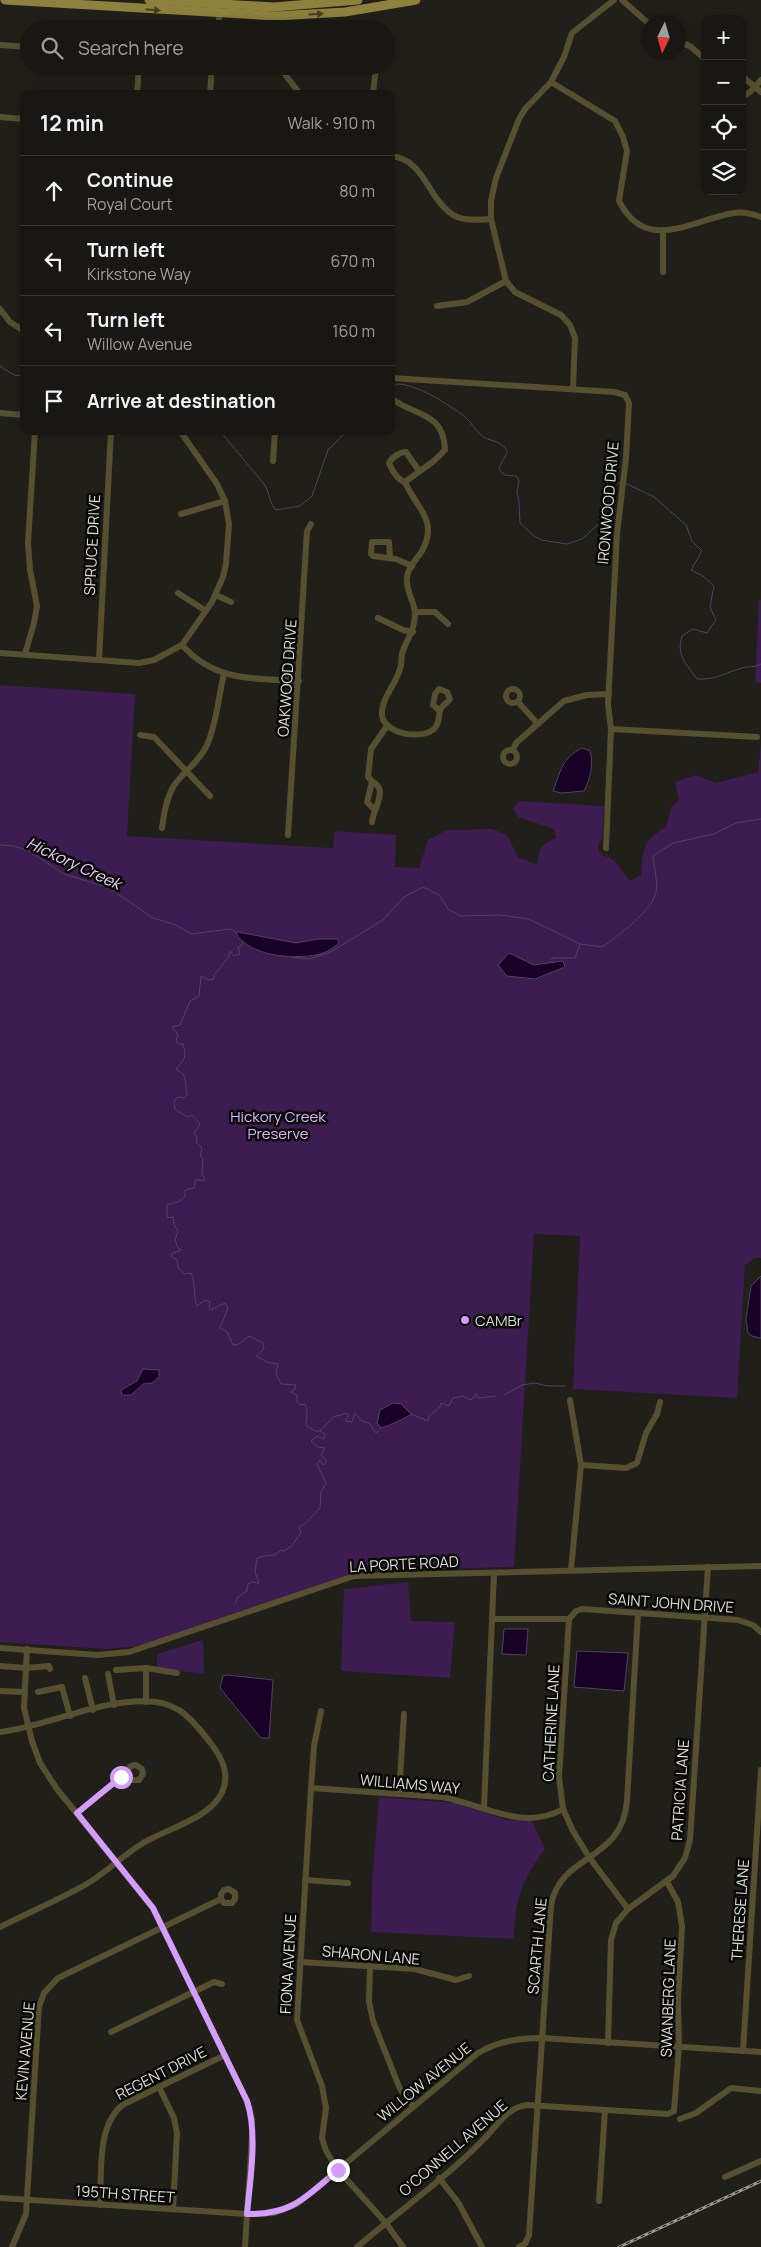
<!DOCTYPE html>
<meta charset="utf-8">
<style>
:root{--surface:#181713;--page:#252421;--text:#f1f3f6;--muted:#9f9fa0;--line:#363633}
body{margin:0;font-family:Manrope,sans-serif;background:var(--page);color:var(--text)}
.controls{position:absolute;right:15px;top:15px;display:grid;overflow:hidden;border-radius:10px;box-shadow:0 2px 12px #0003}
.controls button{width:45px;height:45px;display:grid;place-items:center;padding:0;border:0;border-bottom:1px solid var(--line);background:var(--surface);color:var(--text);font:25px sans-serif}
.compass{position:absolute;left:641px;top:15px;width:45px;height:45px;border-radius:50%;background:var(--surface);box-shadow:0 2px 12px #0003;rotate:185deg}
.stop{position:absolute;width:15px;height:15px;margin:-11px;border:4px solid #d39cfd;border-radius:50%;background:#fff}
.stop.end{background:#d39cfd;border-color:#fff;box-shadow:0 1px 5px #0008}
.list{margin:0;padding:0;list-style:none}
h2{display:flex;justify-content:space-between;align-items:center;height:65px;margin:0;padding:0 20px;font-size:21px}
h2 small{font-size:16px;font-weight:400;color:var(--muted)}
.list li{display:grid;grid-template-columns:32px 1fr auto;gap:15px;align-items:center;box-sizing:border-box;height:70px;padding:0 20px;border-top:1px solid var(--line)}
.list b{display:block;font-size:19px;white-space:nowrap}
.list p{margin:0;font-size:16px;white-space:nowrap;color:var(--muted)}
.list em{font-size:16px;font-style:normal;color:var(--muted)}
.icon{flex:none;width:28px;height:28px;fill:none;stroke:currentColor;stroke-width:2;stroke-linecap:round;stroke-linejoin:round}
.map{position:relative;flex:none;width:761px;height:2247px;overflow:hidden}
.search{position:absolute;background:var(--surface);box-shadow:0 2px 12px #0003;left:20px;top:20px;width:375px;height:55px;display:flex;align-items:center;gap:12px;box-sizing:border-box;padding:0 18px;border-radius:28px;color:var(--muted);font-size:19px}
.panel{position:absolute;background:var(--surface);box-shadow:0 2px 12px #0003;left:20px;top:90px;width:375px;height:345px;border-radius:10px}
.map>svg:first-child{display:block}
.green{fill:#3c1c51}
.water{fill:#180027;stroke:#53425c}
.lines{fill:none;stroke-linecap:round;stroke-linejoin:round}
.stream{stroke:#53425c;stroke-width:1}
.minor{stroke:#565031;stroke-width:6}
.major{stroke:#8e813d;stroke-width:9}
.rail-casing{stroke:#9a9994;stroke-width:3}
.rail{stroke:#090907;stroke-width:1;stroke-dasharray:4;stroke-linecap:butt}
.oneway{fill:#453f1f}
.route{stroke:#d39cfd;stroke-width:6}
.poi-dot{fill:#d39cfd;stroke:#090907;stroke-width:2}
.labels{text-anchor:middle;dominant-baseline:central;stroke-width:5;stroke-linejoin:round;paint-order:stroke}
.street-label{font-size:15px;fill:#dddcd8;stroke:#090907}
.park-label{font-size:15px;fill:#ddb5fe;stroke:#090907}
.poi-label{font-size:15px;fill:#dddcd8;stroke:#090907;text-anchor:start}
.water-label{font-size:16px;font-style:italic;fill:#e4d0f5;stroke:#090907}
</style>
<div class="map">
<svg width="761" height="2247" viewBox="0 0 761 2247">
<rect width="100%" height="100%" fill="#201f19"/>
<g class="green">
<polygon points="759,599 761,600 761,683 755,682"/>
<path d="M0,685L135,694L127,836L333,848L335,831L396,835L395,867L419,868L428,840L447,830L492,829L507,835L518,857L537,865C539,848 540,845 556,838L554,829L518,817L513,808L519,801L604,806L602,839L599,843L598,850L603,856C616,856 622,872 630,881L641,875C643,849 642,841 666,827L671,808L679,800L675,782L696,775L715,783L758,772L761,743V1258H755L745,1265L737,1398L573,1389L580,1236L534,1234L514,1567L360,1571L139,1646L106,1649L0,1642Z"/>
<polygon points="408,1582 411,1621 455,1622 450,1678 341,1671 344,1589"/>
<polygon points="203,1640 204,1674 157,1668 157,1654"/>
<path d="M379,1797L455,1803L507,1820L532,1821L545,1849C521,1881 515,1900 514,1939L371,1932L372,1883Z"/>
</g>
<g class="water">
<path d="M582,748L590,751C594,763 590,780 584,791L562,793L553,791C561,771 561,759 582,748Z"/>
<path d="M238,932L296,943L318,939H338L339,943C334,947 330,951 323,953C300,961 248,957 236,933Z"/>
<polygon points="509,953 534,965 563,961 565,967 535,979 507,976 498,965"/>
<polygon points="761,1276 761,1338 760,1338 752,1336 748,1333 746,1319 751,1286"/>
<polygon points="143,1369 159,1370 159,1377 152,1383 143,1384 131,1395 122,1395 121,1390 137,1381"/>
<path d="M393,1403L401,1404L411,1414C408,1417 386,1427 381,1428L377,1423L380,1410Z"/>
<polygon points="504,1629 528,1629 526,1655 502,1654"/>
<polygon points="577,1651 628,1653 624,1691 574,1687"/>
<polygon points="227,1675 273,1680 269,1738 261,1738 220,1688 223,1676"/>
</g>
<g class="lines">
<g class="stream">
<polyline points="0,366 14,375 24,376"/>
<path d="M391,385C409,378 451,406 465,417C471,422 475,430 481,435C491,443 497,438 507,450C507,457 500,462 499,470L505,475L516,476L519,480L517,492L519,502L520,523L534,536L541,540L567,544L582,539L614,510C614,503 608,499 608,488L615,483H621"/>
<path d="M220,431L264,484C270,493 269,503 276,510L300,506L312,496L328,450L347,431"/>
<path d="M625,483L654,497L686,525L692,541L702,551L691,570L703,576L714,586L710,607L716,620L707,633L693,629L682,636C676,656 686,663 697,679C715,680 725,673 742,668C749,666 755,668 761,664"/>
<polyline points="0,845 14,846 29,851 64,874 109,888 153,918 176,925 191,934 230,929 237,933"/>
<path d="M243,941L242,945L238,947L240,954L234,956L230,951L228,958L214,975V979L209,980L201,976L199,996L190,1001L180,1025L172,1027L178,1034L176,1041L179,1044H183C187,1059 185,1058 176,1069L183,1074L185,1079L187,1095L184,1098L178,1097L174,1101L175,1109L187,1117L192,1115L200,1124L194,1133L197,1137L196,1142L202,1148L200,1156L203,1158L202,1175L205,1178L203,1181L196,1179L194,1188L185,1190V1196L180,1201L167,1205V1218L173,1217L174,1225L178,1231L175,1240L178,1248L181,1250L171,1254L172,1257L177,1260L178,1267L184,1274L191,1273C196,1283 193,1297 197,1306L205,1300L210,1302L209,1307L211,1310L225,1303L228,1308L220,1328L227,1332L233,1345L239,1344L249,1336L263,1343L264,1349L256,1356L267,1362L278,1364L276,1374L281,1384L296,1385L295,1389L291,1392L297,1395V1402L300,1405L305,1404L307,1410L306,1425L315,1431H320L334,1417L346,1413L349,1415L345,1421L352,1422L355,1413L362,1421L369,1423L376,1433L381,1428"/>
<path d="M291,957L309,959L329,953L383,920L404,897L423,887L439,895L449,910L461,916L500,915L529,919L580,944L602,947C617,937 653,910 656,892C658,881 654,867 653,856L673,843L714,834L736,823L761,819"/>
<polyline points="552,962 552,958 575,958 580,944"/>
<polyline points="504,1395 522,1385 534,1383 548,1386 565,1386"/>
<polyline points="411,1414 428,1421 429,1416 440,1407 441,1403 449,1406 453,1398 463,1396 471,1400 476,1394 478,1398 496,1396"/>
<path d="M235,1604L238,1597L247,1591L248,1584L252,1582L259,1583L255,1572L257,1558L264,1556L275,1555L281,1550L284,1551L292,1546L301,1532L299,1527C309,1523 312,1515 320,1508L321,1492L326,1483L317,1464L320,1460L323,1465L327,1462L321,1455L325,1448L318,1447L311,1441L317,1436L324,1439L325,1434L320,1431"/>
</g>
<g class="minor">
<polyline points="622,0 648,23"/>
<polyline points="219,29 219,14"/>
<polyline points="378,29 378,27"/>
<polyline points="678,40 691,47 705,59"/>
<polyline points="0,45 29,47"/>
<polyline points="272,66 284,73 300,94"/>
<polyline points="284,73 290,66"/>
<polyline points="742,76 761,92"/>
<path d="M551,82L615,121L623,137L627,151L619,201C646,255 693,219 734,213C743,211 753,214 761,217"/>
<polyline points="137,94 139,66"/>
<polyline points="210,94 212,66"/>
<polyline points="373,94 376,66"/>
<polyline points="742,97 750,92 761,80"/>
<polyline points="0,117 24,119"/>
<path d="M391,156C426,159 428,203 457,217C467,221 480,220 491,219"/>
<polyline points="663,272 663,231"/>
<polyline points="437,306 467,302 506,281"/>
<polyline points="0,309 10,322 24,331"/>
<polyline points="391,378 614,392 625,395 629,403 626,458 617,534 608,704 611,729 606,848"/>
<polyline points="573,389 575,338 570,325 561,315 515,292 506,281 491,219 491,201 496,178 519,119 525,109 551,82 564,57 572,33 614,0"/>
<path d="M391,398C412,416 444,410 445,450L435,460L405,482"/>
<polyline points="0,413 24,415"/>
<polyline points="273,461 275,431"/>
<path d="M405,482C416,508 439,520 422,551C417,559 408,567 407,577C405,590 415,602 415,614C415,631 406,639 402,654C401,659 402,664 400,669C396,684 381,699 382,714C382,734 423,741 435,728C440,722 438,716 440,710C442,705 448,703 450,699L447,692L439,689L435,694L433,705L440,711"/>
<path d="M405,482C397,480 392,470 389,463C391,458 400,452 406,452L419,471"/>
<polyline points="181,514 225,501"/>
<polyline points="390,558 389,542 372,542 371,554 373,556 396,559 412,566"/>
<polyline points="178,593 206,611"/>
<polyline points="216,595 231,602"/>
<polyline points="415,612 435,612 448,624"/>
<polyline points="378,618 403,630 413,632"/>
<path d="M182,645C215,682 253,678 299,681"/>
<polyline points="0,653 139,663 154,660 182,645 212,602 223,577 226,564 229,524 225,501 217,484 180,431"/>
<polyline points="25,654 34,623 37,606 30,570 28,543 35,431"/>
<polyline points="99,660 111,431"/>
<circle cx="513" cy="696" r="7"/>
<polyline points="518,702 538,724"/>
<polyline points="611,729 757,737"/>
<polyline points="140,735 154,737 210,796"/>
<circle cx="510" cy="757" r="7"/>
<polyline points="513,750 516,743 564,701 587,695 609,694"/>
<polyline points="372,782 367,802 374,809"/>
<path d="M372,822C373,811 383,797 379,788C377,784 371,781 368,777L371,749L387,726"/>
<path d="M162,828C164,814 166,800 173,787C182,772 199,763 207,745C217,723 218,698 224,674"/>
<polyline points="288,835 307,531 311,524"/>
<polyline points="570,1400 581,1465 571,1570"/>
<polyline points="581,1465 626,1468 637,1463 646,1433 657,1414 660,1402"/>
<polyline points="492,1619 569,1619"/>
<polyline points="0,1648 98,1655 129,1652 354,1576 761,1566"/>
<polyline points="27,1649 24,1708 32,1741 40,1763 57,1789 153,1908 247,2101 252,2119 252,2136 245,2247"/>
<polyline points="0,1666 26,1668 49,1666 50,1669"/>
<polyline points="116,1670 146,1668"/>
<polyline points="108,1674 114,1705"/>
<polyline points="85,1678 93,1710"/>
<polyline points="0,1691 25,1692"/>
<polyline points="38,1692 62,1687 70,1716"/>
<polyline points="146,1702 146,1668 177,1673"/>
<polyline points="321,1711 314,1746 311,1788 297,2020 322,2086 326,2108 322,2138 326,2151 338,2170 386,2223 403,2247"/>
<path d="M0,1732C48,1726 107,1696 156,1702C181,1705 194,1722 209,1741C222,1757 232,1776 220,1796C208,1818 165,1830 143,1843C123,1855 106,1873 85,1885C58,1900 28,1913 0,1927"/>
<path d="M311,1788L442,1797C482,1804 523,1832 563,1809"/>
<polyline points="399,1794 404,1714"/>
<polyline points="484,1808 494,1573"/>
<path d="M77,1813L121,1777L127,1776C126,1770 129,1765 136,1765L142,1769L143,1774L139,1780H131L127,1776"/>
<polyline points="305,1880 348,1883"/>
<polyline points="628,1909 589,1857 573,1831 563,1809 559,1777 569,1619 576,1611 582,1609 738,1620 753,1625 761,1632"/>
<polyline points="300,1962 415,1969 456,1980 469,1976"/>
<polyline points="370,1966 369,2002 373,2021 400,2089 413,2106"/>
<polyline points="111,2032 214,1982 222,1984"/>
<polyline points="608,2043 611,1940 616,1923 628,1909 673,1876 685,1858 690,1840 708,1567"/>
<polyline points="743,2051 761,1770"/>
<polyline points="159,2087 174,2118 177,2133 173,2209"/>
<polyline points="680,2119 696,2113 731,2088 761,2091"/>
<polyline points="725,2177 761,2161"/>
<polyline points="439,2178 458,2202 482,2247"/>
<path d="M0,2198L247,2214L274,2213L297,2204L478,2053C499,2041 518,2038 542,2038L761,2052"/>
<polyline points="599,2201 605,2110"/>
<path d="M100,2205C102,2173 96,2124 124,2104L225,2055"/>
<polyline points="12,2247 26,2214 39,2007 44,1993 58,1978 221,1899 221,1894 224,1890 229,1889 235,1893 235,1899 232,1903 224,1903 221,1899"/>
<path d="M357,2247C399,2211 445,2179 484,2139C497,2126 508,2106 528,2105L668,2114L674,2111L679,2047L678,2000L682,1926L678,1902L667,1882"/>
<path d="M519,2247L525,2244L529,2235L551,1905C561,1852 622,1863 627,1801L638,1613"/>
</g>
<g class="major">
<polyline points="5,0 276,16 345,12 416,0"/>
<polyline points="149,0 274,7 358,0"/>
</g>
<g class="rail-casing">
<polyline id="rail" points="619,2247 761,2181"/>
</g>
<use href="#rail" class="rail"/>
</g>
<defs><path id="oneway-solid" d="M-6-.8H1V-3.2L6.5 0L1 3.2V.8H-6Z" transform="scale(1.25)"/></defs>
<g class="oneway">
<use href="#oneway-solid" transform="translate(153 10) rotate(4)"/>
<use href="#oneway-solid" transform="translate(316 14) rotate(-3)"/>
</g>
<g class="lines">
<path class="route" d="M121,1777L77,1813L153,1908L247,2101C258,2134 250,2180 247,2214C292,2215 306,2197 338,2170"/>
</g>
<circle class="poi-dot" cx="465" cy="1320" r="5"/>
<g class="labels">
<g class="street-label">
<text transform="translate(608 503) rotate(-85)">IRONWOOD DRIVE</text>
<text transform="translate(92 545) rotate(-87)">SPRUCE DRIVE</text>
<text transform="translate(287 678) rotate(-86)">OAKWOOD DRIVE</text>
<text transform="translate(404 1564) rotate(-3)">LA PORTE ROAD</text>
<text transform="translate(671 1603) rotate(4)">SAINT JOHN DRIVE</text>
<text transform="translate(551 1723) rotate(-87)">CATHERINE LANE</text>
<text transform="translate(410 1784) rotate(5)">WILLIAMS WAY</text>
<text transform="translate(680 1790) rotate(-86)">PATRICIA LANE</text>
<text transform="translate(740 1910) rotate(-86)">THERESE LANE</text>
<text transform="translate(537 1946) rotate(-85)">SCARTH LANE</text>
<text transform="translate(371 1955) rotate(5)">SHARON LANE</text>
<text transform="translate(288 1964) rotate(-87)">FIONA AVENUE</text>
<text transform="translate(668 1998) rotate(-88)">SWANBERG LANE</text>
<text transform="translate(25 2051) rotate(-85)">KEVIN AVENUE</text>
<text transform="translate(161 2073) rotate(-27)">REGENT DRIVE</text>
<text transform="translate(424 2082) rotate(-39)">WILLOW AVENUE</text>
<text transform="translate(453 2148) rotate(-41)">O'CONNELL AVENUE</text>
<text transform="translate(125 2194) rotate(4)">195TH STREET</text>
</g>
<g class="park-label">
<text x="278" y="1116">Hickory Creek<tspan x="278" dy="17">Preserve</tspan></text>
</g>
<g class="poi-label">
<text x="475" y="1320">CAMBr</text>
</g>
<g class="water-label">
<text transform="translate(74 863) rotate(25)">Hickory Creek</text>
</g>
</g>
</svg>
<div class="controls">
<button>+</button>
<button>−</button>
<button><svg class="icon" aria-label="locate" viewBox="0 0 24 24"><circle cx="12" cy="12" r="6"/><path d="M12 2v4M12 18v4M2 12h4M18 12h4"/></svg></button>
<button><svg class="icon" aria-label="layers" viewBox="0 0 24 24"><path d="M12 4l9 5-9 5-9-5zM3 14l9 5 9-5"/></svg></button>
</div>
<svg class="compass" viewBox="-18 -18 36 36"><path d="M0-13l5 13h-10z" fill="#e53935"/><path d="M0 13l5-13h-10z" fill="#9f9fa0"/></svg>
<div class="stop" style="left:121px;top:1777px"></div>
<div class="stop end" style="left:338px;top:2170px"></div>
<div class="search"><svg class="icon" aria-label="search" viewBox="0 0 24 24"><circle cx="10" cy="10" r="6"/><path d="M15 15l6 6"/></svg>Search here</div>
<section class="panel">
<h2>12 min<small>Walk · 910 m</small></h2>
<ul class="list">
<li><svg class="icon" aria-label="ahead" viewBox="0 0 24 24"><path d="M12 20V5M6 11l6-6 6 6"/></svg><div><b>Continue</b><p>Royal Court</p></div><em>80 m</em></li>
<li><svg class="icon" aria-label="left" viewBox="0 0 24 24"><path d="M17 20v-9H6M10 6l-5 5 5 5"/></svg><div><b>Turn left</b><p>Kirkstone Way</p></div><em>670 m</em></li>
<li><svg class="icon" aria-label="left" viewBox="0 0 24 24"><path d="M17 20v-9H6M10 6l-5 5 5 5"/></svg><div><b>Turn left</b><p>Willow Avenue</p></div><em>160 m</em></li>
<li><svg class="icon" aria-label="arrive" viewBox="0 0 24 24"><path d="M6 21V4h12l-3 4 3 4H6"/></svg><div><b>Arrive at destination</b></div></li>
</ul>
</section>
</div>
